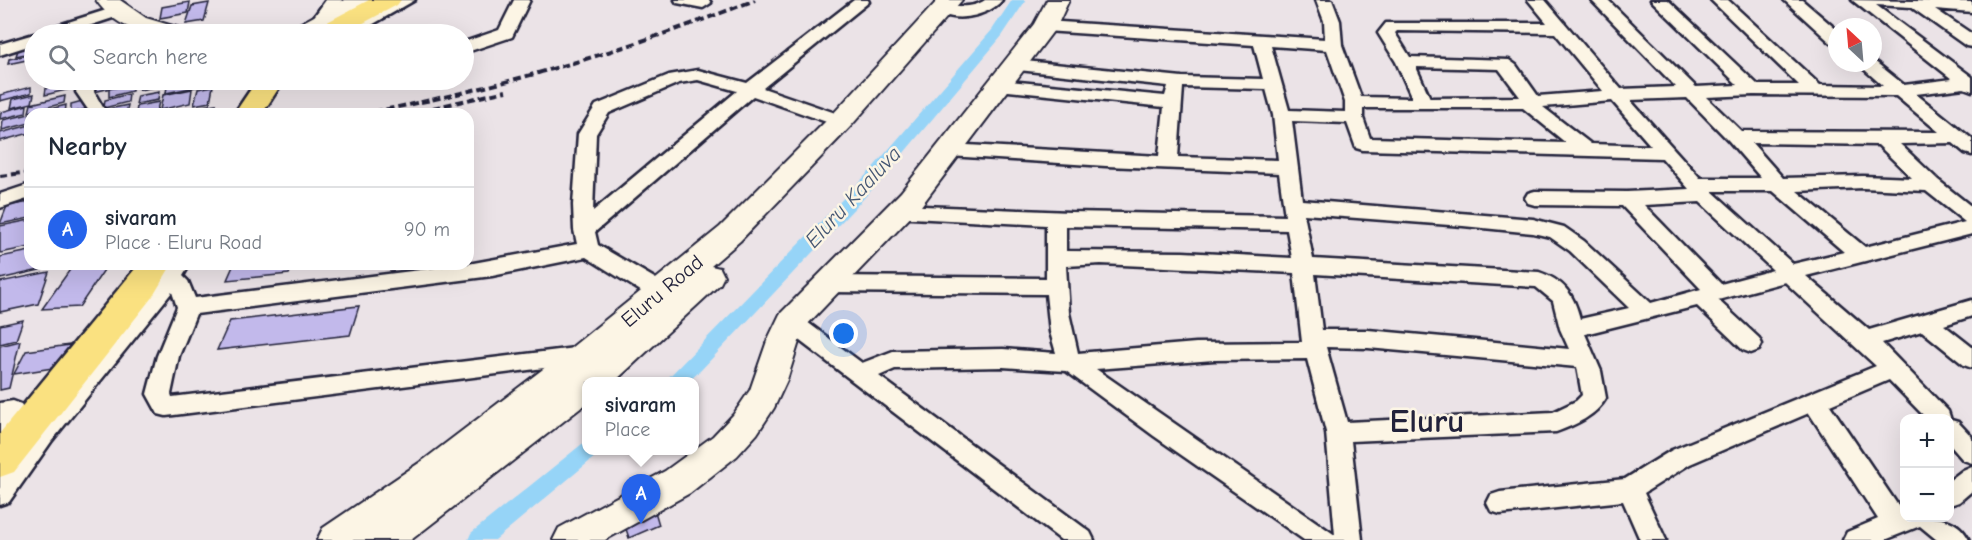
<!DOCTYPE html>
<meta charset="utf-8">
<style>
:root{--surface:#fff;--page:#f6f6f7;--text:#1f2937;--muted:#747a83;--line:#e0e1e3;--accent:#2563eb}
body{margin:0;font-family:"Comic Neue",sans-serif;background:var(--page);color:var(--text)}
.controls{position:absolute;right:18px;bottom:18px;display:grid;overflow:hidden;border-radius:12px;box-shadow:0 6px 24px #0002}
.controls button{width:54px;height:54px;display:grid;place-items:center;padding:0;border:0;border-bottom:2px solid var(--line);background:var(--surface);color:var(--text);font:30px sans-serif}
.compass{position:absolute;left:1828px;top:18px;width:54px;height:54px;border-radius:50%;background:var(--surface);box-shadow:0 6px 24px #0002;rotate:334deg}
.you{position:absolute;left:844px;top:334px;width:21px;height:21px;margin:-15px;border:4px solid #fff;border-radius:50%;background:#1a73e8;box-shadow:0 0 0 9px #1a73e833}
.badge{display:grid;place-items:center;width:39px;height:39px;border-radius:50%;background:var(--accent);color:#fff;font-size:20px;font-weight:700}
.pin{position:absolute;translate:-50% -50px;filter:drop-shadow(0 2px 3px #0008)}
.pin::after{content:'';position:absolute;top:32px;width:21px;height:18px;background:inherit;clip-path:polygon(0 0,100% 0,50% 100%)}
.popup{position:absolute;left:582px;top:377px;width:117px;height:78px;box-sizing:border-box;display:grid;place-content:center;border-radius:12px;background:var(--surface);filter:drop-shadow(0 2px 4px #0005);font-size:20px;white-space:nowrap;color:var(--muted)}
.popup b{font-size:22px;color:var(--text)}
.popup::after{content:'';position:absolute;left:50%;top:100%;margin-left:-12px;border:12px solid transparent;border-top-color:var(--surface)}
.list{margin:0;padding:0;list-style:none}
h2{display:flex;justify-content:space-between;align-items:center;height:78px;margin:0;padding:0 24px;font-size:26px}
h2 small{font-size:20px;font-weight:400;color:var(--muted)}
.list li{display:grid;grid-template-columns:39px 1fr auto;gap:18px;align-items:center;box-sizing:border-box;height:84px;padding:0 24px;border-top:2px solid var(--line)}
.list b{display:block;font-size:22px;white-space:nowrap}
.list p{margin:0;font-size:20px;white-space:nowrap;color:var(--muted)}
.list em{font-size:20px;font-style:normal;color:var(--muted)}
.icon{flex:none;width:33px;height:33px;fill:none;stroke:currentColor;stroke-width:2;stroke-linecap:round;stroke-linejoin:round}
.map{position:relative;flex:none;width:1972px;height:540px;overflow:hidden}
.search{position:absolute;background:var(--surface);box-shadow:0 6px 24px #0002;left:24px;top:24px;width:450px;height:66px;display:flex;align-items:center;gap:15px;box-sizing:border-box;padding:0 21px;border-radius:33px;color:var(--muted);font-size:22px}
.panel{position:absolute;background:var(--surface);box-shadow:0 6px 24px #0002;left:24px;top:108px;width:450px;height:162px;border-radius:18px}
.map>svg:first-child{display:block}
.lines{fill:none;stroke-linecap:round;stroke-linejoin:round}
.canal{fill:#96d4f7;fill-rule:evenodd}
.building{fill:#c2b9eb;stroke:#22223b;stroke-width:1.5}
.street-casing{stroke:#22223b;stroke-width:5}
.secondary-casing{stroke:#22223b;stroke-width:4}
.primary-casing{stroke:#22223b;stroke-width:5}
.street{fill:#fcf5e5;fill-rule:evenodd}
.secondary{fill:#fcf5e5;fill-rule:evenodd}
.primary{fill:#fae180;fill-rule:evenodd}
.rail{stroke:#22223b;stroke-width:4;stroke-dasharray:8 4;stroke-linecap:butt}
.labels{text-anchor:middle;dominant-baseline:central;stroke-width:5;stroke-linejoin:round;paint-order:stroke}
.street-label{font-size:21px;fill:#22223b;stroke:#fcf5e5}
.water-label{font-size:22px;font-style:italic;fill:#455773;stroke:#fcf5e5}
.town-label{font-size:33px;font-weight:bold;fill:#22223b;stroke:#fcf5e5}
</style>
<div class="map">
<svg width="1972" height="540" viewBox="0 0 1972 540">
<rect width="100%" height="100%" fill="#ebe3e7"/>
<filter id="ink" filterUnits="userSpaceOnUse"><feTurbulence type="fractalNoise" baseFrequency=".0167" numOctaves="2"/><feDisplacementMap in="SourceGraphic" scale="12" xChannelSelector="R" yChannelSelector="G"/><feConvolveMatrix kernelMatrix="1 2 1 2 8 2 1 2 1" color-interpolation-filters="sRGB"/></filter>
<g filter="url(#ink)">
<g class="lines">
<g class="canal">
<polygon points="1012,0 1026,0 1002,36 882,179 701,370 688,382 664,382 870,171 992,30"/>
<polygon points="587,442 587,450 599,450 596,456 495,540 468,540 471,533 582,444"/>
</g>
</g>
<g class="building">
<polygon points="190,2 188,13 160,18 162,7"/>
<polygon points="209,3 204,21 186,24 192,6"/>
<polygon points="34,47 34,52 16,56 18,50"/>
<polygon points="32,54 31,59 8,64 9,59"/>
<polygon points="79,80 79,87 45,95 46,88"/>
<polygon points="120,80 132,80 131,83 94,92 94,86"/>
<polygon points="142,80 163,80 161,86 139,90"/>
<polygon points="168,80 211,80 210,84 166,93"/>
<polygon points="132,84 132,91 109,97 109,89"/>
<polygon points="213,86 210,102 194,105 198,89"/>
<polygon points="31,87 31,93 0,101 0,95"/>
<polygon points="192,89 190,103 160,110 163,95"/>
<polygon points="159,92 158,100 136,104 138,96"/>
<polygon points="34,94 32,103 11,108 13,99"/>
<polygon points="129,94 128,102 104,108 105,100"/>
<polygon points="65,96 64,103 29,112 31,104"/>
<polygon points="86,100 86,109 71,113 71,104"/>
<polygon points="159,102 156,114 136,114 137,106"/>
<polygon points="216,104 213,112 201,114 203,106"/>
<polygon points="27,105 26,113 0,119 1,112"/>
<polygon points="66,105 65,114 42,114 42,111"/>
<polygon points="128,105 126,114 103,114 104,110"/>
<polygon points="34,113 30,114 30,123 2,130 3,120"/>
<polygon points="30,125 30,133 0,141 0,133"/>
<polygon points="30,202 30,218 0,224 7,206"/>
<polygon points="30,220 30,247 0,253 0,226"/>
<polygon points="30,251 30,264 58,264 57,266 0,279 0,257"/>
<polygon points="74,264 108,264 79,307 42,309"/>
<polygon points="234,264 293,264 289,274 227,280"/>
<polygon points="49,272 38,304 0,312 0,282"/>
<polygon points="359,306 350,335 217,350 230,321"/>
<polygon points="23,320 16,340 0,344 0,325"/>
<polygon points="20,341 9,388 0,390 0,346"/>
<polygon points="70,345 59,367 14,374 26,351"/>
<polygon points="654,508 659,525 629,538 624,523"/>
</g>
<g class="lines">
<g class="street-casing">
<g id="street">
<polygon points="326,0 342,0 322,28 310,28 308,25"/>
<polygon points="395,0 415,0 356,34 337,34 339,30"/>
<polygon points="514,0 530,0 512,37 464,53 464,42 499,30"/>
<polygon points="675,0 709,0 711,3 703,8 677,3"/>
<path d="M854,0H868L869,2L763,88L847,117L850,121L847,125H835L753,96L595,232L598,245L668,286L671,292L668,298L660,300L652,298L586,257L492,276L196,314L179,356L171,394L172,397L583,347L591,350L594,356L591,362L166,416L158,414L147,394L157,356L177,307L172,292L51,442L9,502L0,505V474L12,457L129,317L169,264H190L183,276L188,281L195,298L468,264L577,244L574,230L573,205L578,134L596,105L669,75L698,70L747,83ZM698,80L737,91L593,211L596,134L609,113L679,83Z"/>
<path d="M985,0H1002C990,16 950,25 936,9C945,0 967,13 985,0Z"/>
<path d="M1316,0H1332L1340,21L1342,45L1361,97L1412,98L1396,62L1378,33L1386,23H1547L1528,0H1545L1621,89L1676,87L1591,0H1608L1696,87L1738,85L1651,0H1668L1758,85H1799L1711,0H1728L1820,85L1883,86L1857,63H1873V60L1904,85L1952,79L1852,0L1972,2V12L1935,9L1972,34V47L1966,46L1911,7L1876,5L1972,77V91L1964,88L1916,94L1972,139V155L1965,153L1953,143L1900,144L1938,180L1972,207V234L1806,276L1869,330L1972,300V316L1944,325L1972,347V368L1964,365L1922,331L1882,343L1948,411L1951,420L1958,422L1972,437V463L1963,460L1950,445V418H1926L1889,380L1830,405L1901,510L1904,509V518C1930,518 1956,513 1969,540H1937L1920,526L1885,540H1843L1847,532L1878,519L1809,413L1690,464L1644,493L1666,540H1640L1623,501L1500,514L1491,511L1487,503L1491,495L1500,492L1625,479L1672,450L1876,366L1785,282L1718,300L1759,338L1762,344L1759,350L1751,353L1743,350L1697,306L1585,334L1601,371L1606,398C1596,416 1575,425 1556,432L1351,441L1362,540H1304L1154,436L1066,371L1003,367L895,369L879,376L1090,532L1094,540H1061L783,328L780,322L783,316L791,314L799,316L862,363L893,351L1003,349L1056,353L1050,332L1046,294L829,292L821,289L818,284L821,279L829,276L1046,278V225L892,217L889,212L892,207L899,205L1070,212L1285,216L1279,173L1106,166L949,156L942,154L940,150L942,146L949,144L1159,156L1164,107L999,90L993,89L990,85L993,81L999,80L1165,96L1168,86L1009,69L1006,65L1009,61L1015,60L1182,77L1263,79L1254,45L1045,31L1037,26L1045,21L1325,39L1324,21ZM1397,31L1555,33L1603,91L1538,96L1516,65L1509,60L1410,57L1395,33ZM1271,46L1327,50L1345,102V112L1289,110ZM1416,67L1499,69L1520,97L1430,98ZM1183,87L1266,89L1273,115L1278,160L1178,157ZM1753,95L1896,96L1939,132L1741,131L1706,97ZM1687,98L1729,141L1761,178H1700L1630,100ZM1612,101L1651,146L1591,144L1543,107ZM1363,108H1523L1566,143L1370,138L1363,118ZM1292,121L1347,123L1356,148L1363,150L1662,158L1689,189L1627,192L1535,191L1528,193L1525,198L1528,203L1535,205L1622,206L1701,289L1651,303L1584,241L1564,227L1533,219L1302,200ZM1752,143L1878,145L1912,178L1863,176L1783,178ZM1863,188L1926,191L1965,222L1865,247L1797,191ZM1712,191H1773L1844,252L1793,264ZM1700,202L1773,270L1721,284L1644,205ZM1304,214L1463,226L1533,233L1550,237L1570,251L1629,308L1580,319C1574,294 1563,280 1539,272L1313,259ZM1066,226L1287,230L1292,258L1183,252L1066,251ZM1101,264L1294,273L1302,342L1196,343L1078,353L1069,313L1066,266ZM1315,274L1536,287L1553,301L1560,329L1569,349L1368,330H1322ZM1326,347L1368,348L1577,367L1582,395L1576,401L1553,412L1347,422ZM1307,359L1326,432L1335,535L1096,369L1214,360Z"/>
<polygon points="1784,0 1802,0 1837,30 1837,44 1831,43"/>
<polygon points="119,6 127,11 125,14 64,34 41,34 43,30"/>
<polygon points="34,34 36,34 34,44 0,55 0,44"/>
<polygon points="79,80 95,80 94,92 107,114 91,114 76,92"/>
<polygon points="30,184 30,198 0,208 0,194"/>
<polygon points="13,401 21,404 25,411 8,440 0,443 0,403"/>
<polygon points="1972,466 1972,491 1959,502 1950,505 1950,480 1963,470"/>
</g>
</g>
<g class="secondary-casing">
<g id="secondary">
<path d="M96,0H120L146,18L183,29L187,34C153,38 117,31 96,0Z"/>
<polygon points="344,0 372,0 369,5 315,34 286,34 290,29"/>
<polygon points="938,0 962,0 850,127 740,241 711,266 720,268 724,276 720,284 614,382 587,382 587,403 411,540 317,540 323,528 425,459 572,347 720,227 832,115"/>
<polygon points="1047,0 1069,0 1057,26 921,206 803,329 787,380 774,408 757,434 737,456 690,493 605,540 553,540 559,528 665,471 713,436 733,415 750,390 767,341 780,314 901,192 1034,24"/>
</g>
</g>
<g class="primary-casing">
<g id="primary">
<polygon points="369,0 401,0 397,5 343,34 312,34 316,28"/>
<polygon points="257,80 284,80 262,114 234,114"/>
<polygon points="139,264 172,264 153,296 14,472 0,477 0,433"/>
</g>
</g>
<use href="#street" class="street"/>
<use href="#secondary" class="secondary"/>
<use href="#primary" class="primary"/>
<g class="rail">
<polyline points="433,108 506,91"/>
<path d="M362,114C497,89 627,50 755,0"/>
<polyline points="0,176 30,172"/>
</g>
</g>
</g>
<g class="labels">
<g class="street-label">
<text transform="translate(662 291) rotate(-40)">Eluru Road</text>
</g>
<g class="water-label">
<text transform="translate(853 197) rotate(-47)">Eluru Kaaluva</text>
</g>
<g class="town-label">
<text x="1427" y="421">Eluru</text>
</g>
</g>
</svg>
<div class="controls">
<button>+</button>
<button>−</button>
</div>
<svg class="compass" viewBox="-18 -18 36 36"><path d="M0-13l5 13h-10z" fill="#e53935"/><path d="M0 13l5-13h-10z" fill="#747a83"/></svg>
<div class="you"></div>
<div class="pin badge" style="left:641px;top:524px">A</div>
<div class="popup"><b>sivaram</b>Place</div>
<div class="search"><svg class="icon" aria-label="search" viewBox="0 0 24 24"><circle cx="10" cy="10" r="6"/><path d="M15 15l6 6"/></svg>Search here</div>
<section class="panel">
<h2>Nearby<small></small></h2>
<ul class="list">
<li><span class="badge">A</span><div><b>sivaram</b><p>Place · Eluru Road</p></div><em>90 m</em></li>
</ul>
</section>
</div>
